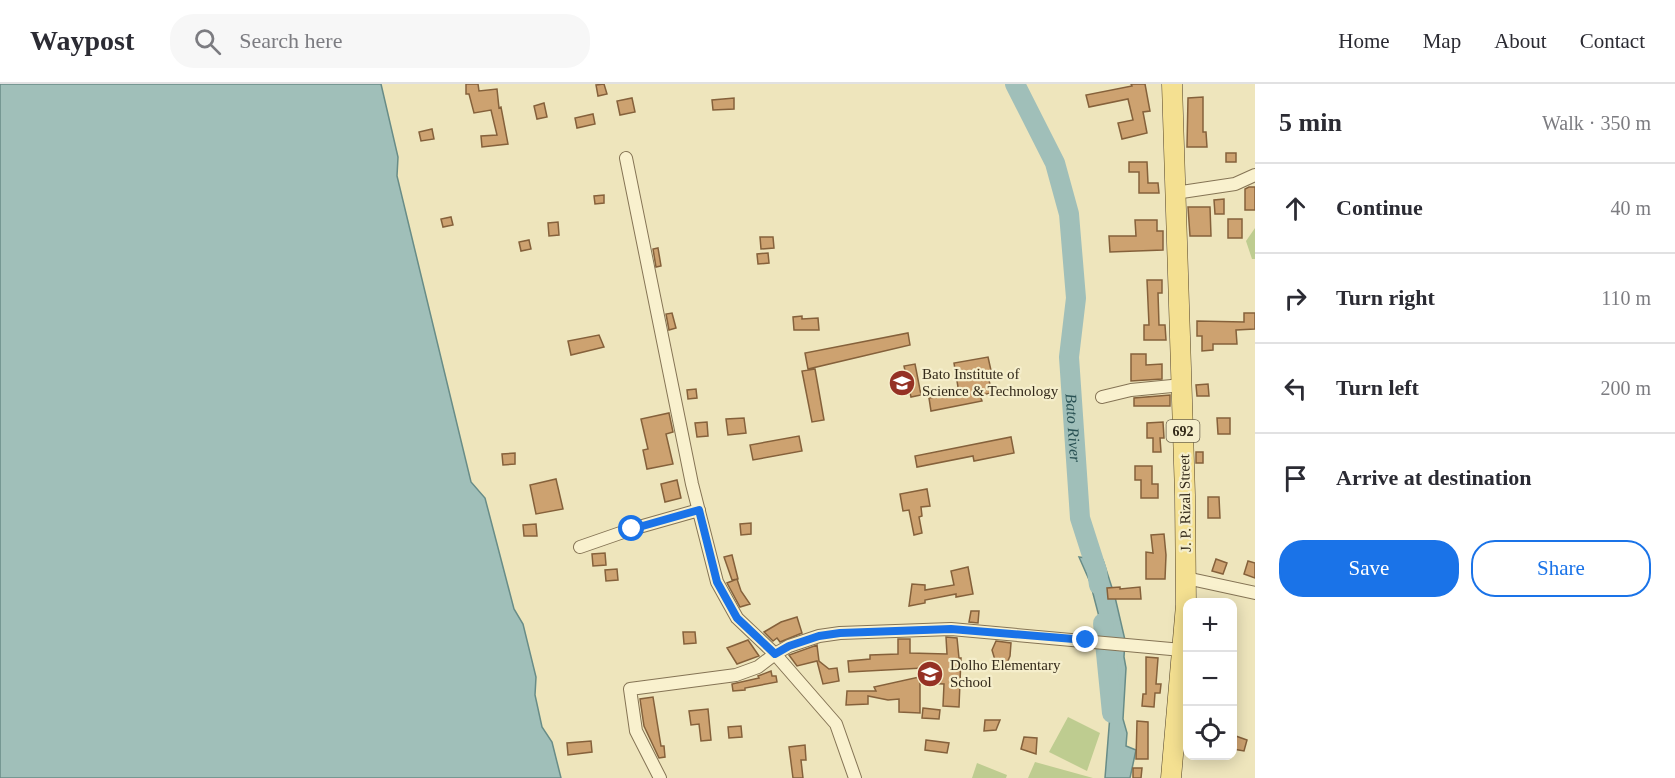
<!DOCTYPE html>
<html lang="en">
<head>
<meta charset="utf-8">
<style>
  :root { --surface:#fff; --page:#f7f7f7; --text:#2b2b33; --muted:#7c7c81; --line:#e1e1e2; --accent:#1a73e8 }
  body { margin:0; font-family:Georgia,serif; background:var(--page); color:var(--text) }
  .controls { position:absolute; right:18px; bottom:18px; display:grid; overflow:hidden; border-radius:12px; box-shadow:0 3px 15px #0003 }
  .controls button { width:54px; height:54px; display:grid; place-items:center; padding:0; border:0; border-bottom:2px solid var(--line); background:var(--surface); color:var(--text); font:30px sans-serif }
  .stop { position:absolute; width:18px; height:18px; margin:-14px; border:4px solid #1a73e8; border-radius:50%; background:#fff }
  .stop.end { background:#1a73e8; border-color:#fff; box-shadow:0 2px 6px #0008 }
  .list { margin:0; padding:0; list-style:none }
  h2 { display:flex; justify-content:space-between; align-items:center; height:78px; margin:0; padding:0 24px; font-size:26px }
  h2 small { font-size:20px; font-weight:400; color:var(--muted) }
  .list li { display:grid; grid-template-columns:39px 1fr auto; gap:18px; align-items:center; box-sizing:border-box; height:90px; padding:0 24px; border-top:2px solid var(--line) }
  .list b { display:block; font-size:22px; white-space:nowrap }
  .list em { font-size:20px; font-style:normal; color:var(--muted) }
  .actions { display:flex; gap:12px; padding:18px 24px }
  .actions a { flex:1; padding:14px 0; border:2px solid var(--accent); border-radius:24px; text-align:center; font-size:21px; color:var(--accent) }
  .actions .main { background:var(--accent); color:#fff }
  .icon { flex:none; width:33px; height:33px; fill:none; stroke:currentColor; stroke-width:2; stroke-linecap:round; stroke-linejoin:round }
  .map { position:relative; flex:none; width:1255px; height:694px; overflow:hidden }
  header { display:flex; align-items:center; gap:36px; box-sizing:border-box; height:84px; padding:0 30px; background:var(--surface); border-bottom:2px solid var(--line) }
  header strong { font-size:28px }
  nav { display:flex; gap:33px; margin-inline-start:auto; font-size:21px }
  .search { width:420px; height:54px; background:var(--page); display:flex; align-items:center; gap:15px; box-sizing:border-box; padding:0 21px; border-radius:24px; color:var(--muted); font-size:22px }
  main { display:flex }
  aside { flex:1; background:var(--surface) }
  .map>svg:first-child { display:block }
  .green { fill:#becc90 }
  .water { fill:#a0bfb9; stroke:#688c87; stroke-width:1.5 }
  .lines { fill:none; stroke-linecap:round; stroke-linejoin:round }
  .river { stroke:#a0bfb9; stroke-width:20 }
  .building { fill:#cda270; stroke:#85613b; stroke-width:1.5 }
  .street-casing { stroke:#857455; stroke-width:14 }
  .primary-casing { stroke:#52422a; stroke-width:21 }
  .street { stroke:#f9f1ce; stroke-width:12 }
  .primary { stroke:#f4e091; stroke-width:20 }
  .route { stroke:#1a73e8; stroke-width:8 }
  .labels { text-anchor:middle; stroke-width:4.5; stroke-linejoin:round; paint-order:stroke }
  .shield { fill:#f5eecb; stroke:#6e654f; stroke-width:1.5 }
  .shield-label { font-size:14px; font-weight:bold; fill:#342a1a }
  .poi-label { font-size:15px; fill:#342a1a; stroke:#f5eecb; text-anchor:start }
  .street-label { font-size:15px; fill:#342a1a; stroke:#f5eecb }
  .water-label { font-size:16px; font-style:italic; fill:#295254; stroke:#f5eecb }
</style>
</head>
<body>
<header>
<strong>Waypost</strong>
<div class="search"><svg class="icon" aria-label="search" viewBox="0 0 24 24"><circle cx="10" cy="10" r="6"/><path d="M15 15l6 6"/></svg>Search here</div>
<nav><a>Home</a><a>Map</a><a>About</a><a>Contact</a></nav>
</header>
<main>
<div class="map">
<svg width="1255" height="694" viewBox="0 0 1255 694">
  <rect width="100%" height="100%" fill="#eee5bc"/>
  <path class="green" d="M1255 144V175H1252L1246 157Z
    M1068 633 1100 649 1087 687 1049 668Z
    M1035 678 1093 694H1028Z
    M977 679 1007 691 1006 694H972Z"/>
  <path class="water" d="M0 0H381L398 73 397 92 471 398 485 414 514 525 523 540 536 593 535 611 542 643 552 658 561 694H0Z
    M1079 473 1103 476 1115 513 1125 556 1124 573 1126 584 1123 635 1127 649 1126 662 1136 666 1130 694H1105L1110 631 1108 620 1109 603 1107 592 1108 567 1090 498Z"/>
  <g class="lines">
    <g class="river">
      <path id="s1" d="M1015 0 1055 79 1069 130 1076 214 1069 273 1080 434 1097 487 1099 501"/>
      <path d="M1103 539 1112 629"/>
    </g>
  </g>
  <path class="building" d="M466 0H478L479 7 497 5 499 24 501 23 508 60 482 63 481 52 497 51 491 26 474 29 469 10H466Z
    M604 0 607 10 598 12 596 1Z
    M1131 0H1145L1150 27 1143 28 1147 49 1122 55 1118 39 1133 36 1128 15 1089 23 1086 11 1132 2Z
    M1203 13V48H1206L1207 63H1187L1188 14Z
    M632 14 635 28 620 31 617 17Z
    M734 14V25L713 26 712 16Z
    M544 19 547 33 537 35 534 22Z
    M593 30 595 40 577 44 575 34Z
    M432 45 434 55 421 57 419 48Z
    M1226 69H1236V78H1226Z
    M1129 78H1147L1148 99H1158L1159 109H1139V88H1129Z
    M1249 103H1255V126H1245V105Z
    M604 111V119L595 120 594 112Z
    M1224 115V130H1215L1214 116Z
    M1188 123H1210L1211 152H1190Z
    M451 133 453 141 443 143 441 135Z
    M1228 135H1242V154H1228Z
    M1135 136H1157V147H1163V166L1110 168 1109 152H1136Z
    M558 138 559 151 549 152 548 139Z
    M760 153H773L774 164 761 165Z
    M529 156 531 165 521 167 519 158Z
    M658 164 661 182 656 183 653 165Z
    M768 169 769 179 758 180 757 170Z
    M1147 196H1162V209H1158L1159 241H1165L1166 256H1144V241H1149Z
    M672 229 676 244 669 246 666 230Z
    M1244 229H1255V245L1236 246 1237 260H1213V266L1202 267V252H1197V237L1244 238Z
    M802 232V235L818 234 819 246H794L793 233Z
    M908 249 910 261 808 285 805 269Z
    M599 251 604 263 571 271 568 257Z
    M1131 270H1146V281L1162 280V295L1131 297Z
    M988 273 992 291 988 292 992 309 980 311 982 317 931 327 929 314 959 309 954 279Z
    M915 280 921 311 911 313 904 282Z
    M815 285 824 336 812 338 802 287Z
    M1208 300 1209 312H1197L1196 301Z
    M696 305 697 314 688 315 687 306Z
    M1170 311V322H1134V314Z
    M669 329 673 348 666 350 673 380 647 385 643 366 648 365 641 335Z
    M744 334 746 349 728 351 726 335Z
    M1217 334H1230V350H1218Z
    M707 338 708 352 697 353 695 339Z
    M1163 338 1164 354H1160L1161 368H1153V354H1147V339Z
    M799 352 802 367 753 376 750 361Z
    M1011 353 1014 369 974 377 973 372 917 383 915 372Z
    M1196 368H1203V379H1196Z
    M515 369V380L503 381 502 370Z
    M1135 382H1152V400H1158V414H1141V396H1135Z
    M556 395 563 425 536 430 530 401Z
    M677 396 681 414 665 418 661 400Z
    M927 405 930 422 921 423 922 432 919 433 922 449 914 451 909 426 903 427 900 410Z
    M1208 413H1219L1220 434H1208Z
    M751 439V450L741 451 740 440Z
    M536 440 537 452H524L523 441Z
    M1164 450 1166 471 1165 495H1146V468L1153 469 1151 451Z
    M605 469 606 481 593 482 592 470Z
    M732 471 738 495 732 496 724 473Z
    M1216 475 1227 479 1223 490 1212 487Z
    M1248 477 1255 479V494L1244 490Z
    M968 483 973 510 956 513V510L925 516V519L909 522 912 500 925 501V506L954 501 951 487Z
    M617 485 618 496 606 497 605 486Z
    M737 495 741 507 750 520 740 523 727 499Z
    M1120 503V505L1140 503 1141 515H1108L1107 504Z
    M971 527H979L978 539 969 538Z
    M797 533 802 549 780 558 777 554 773 557 764 548 781 538Z
    M683 548H695L696 559 684 560Z
    M946 553 957 554 959 574H961L959 623 943 622 944 600 920 599V629L899 628V615L888 616 868 612V620L846 621 847 607H876L874 603 924 592 923 584 849 588 848 577 870 575V571L898 570V555H910V569L947 570Z
    M748 556 759 572 737 580 727 564Z
    M996 557 1011 559 1010 572 1004 586 997 585V576H995L992 566Z
    M817 561 819 577 829 585 837 584 839 597 823 600 817 577 797 582 789 571Z
    M1146 573 1158 574 1156 600H1161L1160 609H1155L1154 623 1142 622 1143 610H1146Z
    M771 587 772 592H776L777 598 745 604V606L733 607 732 600 759 594 758 592Z
    M653 613 661 662H664L665 673 659 674 644 642 640 615Z
    M923 624 940 626 939 635 922 634Z
    M708 625 711 656 701 657 699 640 691 641 689 627Z
    M985 636H1000L996 646 984 647Z
    M1137 637 1148 638V675H1136Z
    M741 642 742 653 729 654 728 643Z
    M1233 651 1247 656 1244 667 1233 665Z
    M1024 653 1037 654 1036 670 1021 665Z
    M926 656 949 659 947 669 925 666Z
    M591 657 592 668 568 671 567 659Z
    M805 661 806 676H801L803 694H793L789 663Z
    M1133 684H1142L1141 694H1133Z"/>
  <g class="lines">
    <defs>
      <path id="street" d="M626 74 692 400 717 498 737 534 775 570 758 583 736 591 630 605 636 647 660 694
        M1175 109 1235 100 1255 91
        M1102 313 1131 306 1182 301
        M580 463 632 445 699 426
        M1186 494 1255 509
        M855 694 836 640 775 570 789 562 819 552 840 549 951 545 1182 566"/>
      <path id="primary" d="M1171 694 1186 521 1185 411 1172 0"/>
    </defs>
    <use href="#street" class="street-casing"/>
    <use href="#primary" class="primary-casing"/>
    <use href="#street" class="street"/>
    <use href="#primary" class="primary"/>
  </g>
  <g class="lines">
    <path class="route" d="M632 445 699 426 717 498 737 534 775 570 789 562 819 552 840 549 951 545 1086 556"/>
  </g>
  <defs>
    <symbol id="university-disc" viewBox="-11 -11 22 22"><circle r="9.5" fill="#953124" stroke="#f5eecb"/><path d="M0-5L7-2L0 1L-7-2ZM-4 1L0 2.5L4 1V4Q0 6-4 4Z" fill="#fff"/></symbol>
    <symbol id="school-disc" viewBox="-11 -11 22 22"><circle r="9.5" fill="#953124" stroke="#f5eecb"/><path d="M0-5L7-2L0 1L-7-2ZM-4 1L0 2.5L4 1V4Q0 6-4 4Z" fill="#fff"/></symbol>
  </defs>
  <g fill-rule="evenodd">
    <use href="#university-disc" x="887" y="284" width="30" height="30"/>
    <use href="#school-disc" x="915" y="575" width="30" height="30"/>
  </g>
  <g class="labels">
    <rect class="shield" x="1166.5" y="336" width="33" height="22" rx="4.5"/>
    <g class="shield-label">
      <text x="1183" y="352">692</text>
    </g>
    <g class="poi-label">
      <text x="922" y="295">Bato Institute of<tspan x="922" dy="17">Science &amp; Technology</tspan></text>
      <text x="950" y="586">Dolho Elementary<tspan x="950" dy="17">School</tspan></text>
    </g>
    <g class="street-label">
      <text transform="translate(1185 419) rotate(-91)" y="5">J. P. Rizal Street</text>
    </g>
    <g class="water-label">
      <text dy="6" stroke="none"><textPath href="#s1" startOffset="356">Bato River</textPath></text>
    </g>
  </g>
</svg>
<div class="controls">
<button>+</button>
<button>−</button>
<button><svg class="icon" aria-label="locate" viewBox="0 0 24 24"><circle cx="12" cy="12" r="6"/><path d="M12 2v4M12 18v4M2 12h4M18 12h4"/></svg></button>
</div>
<div class="stop" style="left:632px;top:445px"></div>
<div class="stop end" style="left:1086px;top:556px"></div>
</div>
<aside>
<h2>5 min<small>Walk · 350 m</small></h2>
<ul class="list">
<li><svg class="icon" aria-label="ahead" viewBox="0 0 24 24"><path d="M12 20V5M6 11l6-6 6 6"/></svg><div><b>Continue</b></div><em>40 m</em></li>
<li><svg class="icon" aria-label="right" viewBox="0 0 24 24"><path d="M7 20v-9h11M14 6l5 5-5 5"/></svg><div><b>Turn right</b></div><em>110 m</em></li>
<li><svg class="icon" aria-label="left" viewBox="0 0 24 24"><path d="M17 20v-9H6M10 6l-5 5 5 5"/></svg><div><b>Turn left</b></div><em>200 m</em></li>
<li><svg class="icon" aria-label="arrive" viewBox="0 0 24 24"><path d="M6 21V4h12l-3 4 3 4H6"/></svg><div><b>Arrive at destination</b></div></li>
</ul>
<div class="actions"><a class="main">Save</a><a>Share</a></div>
</aside>
</main>
</body>
</html>
